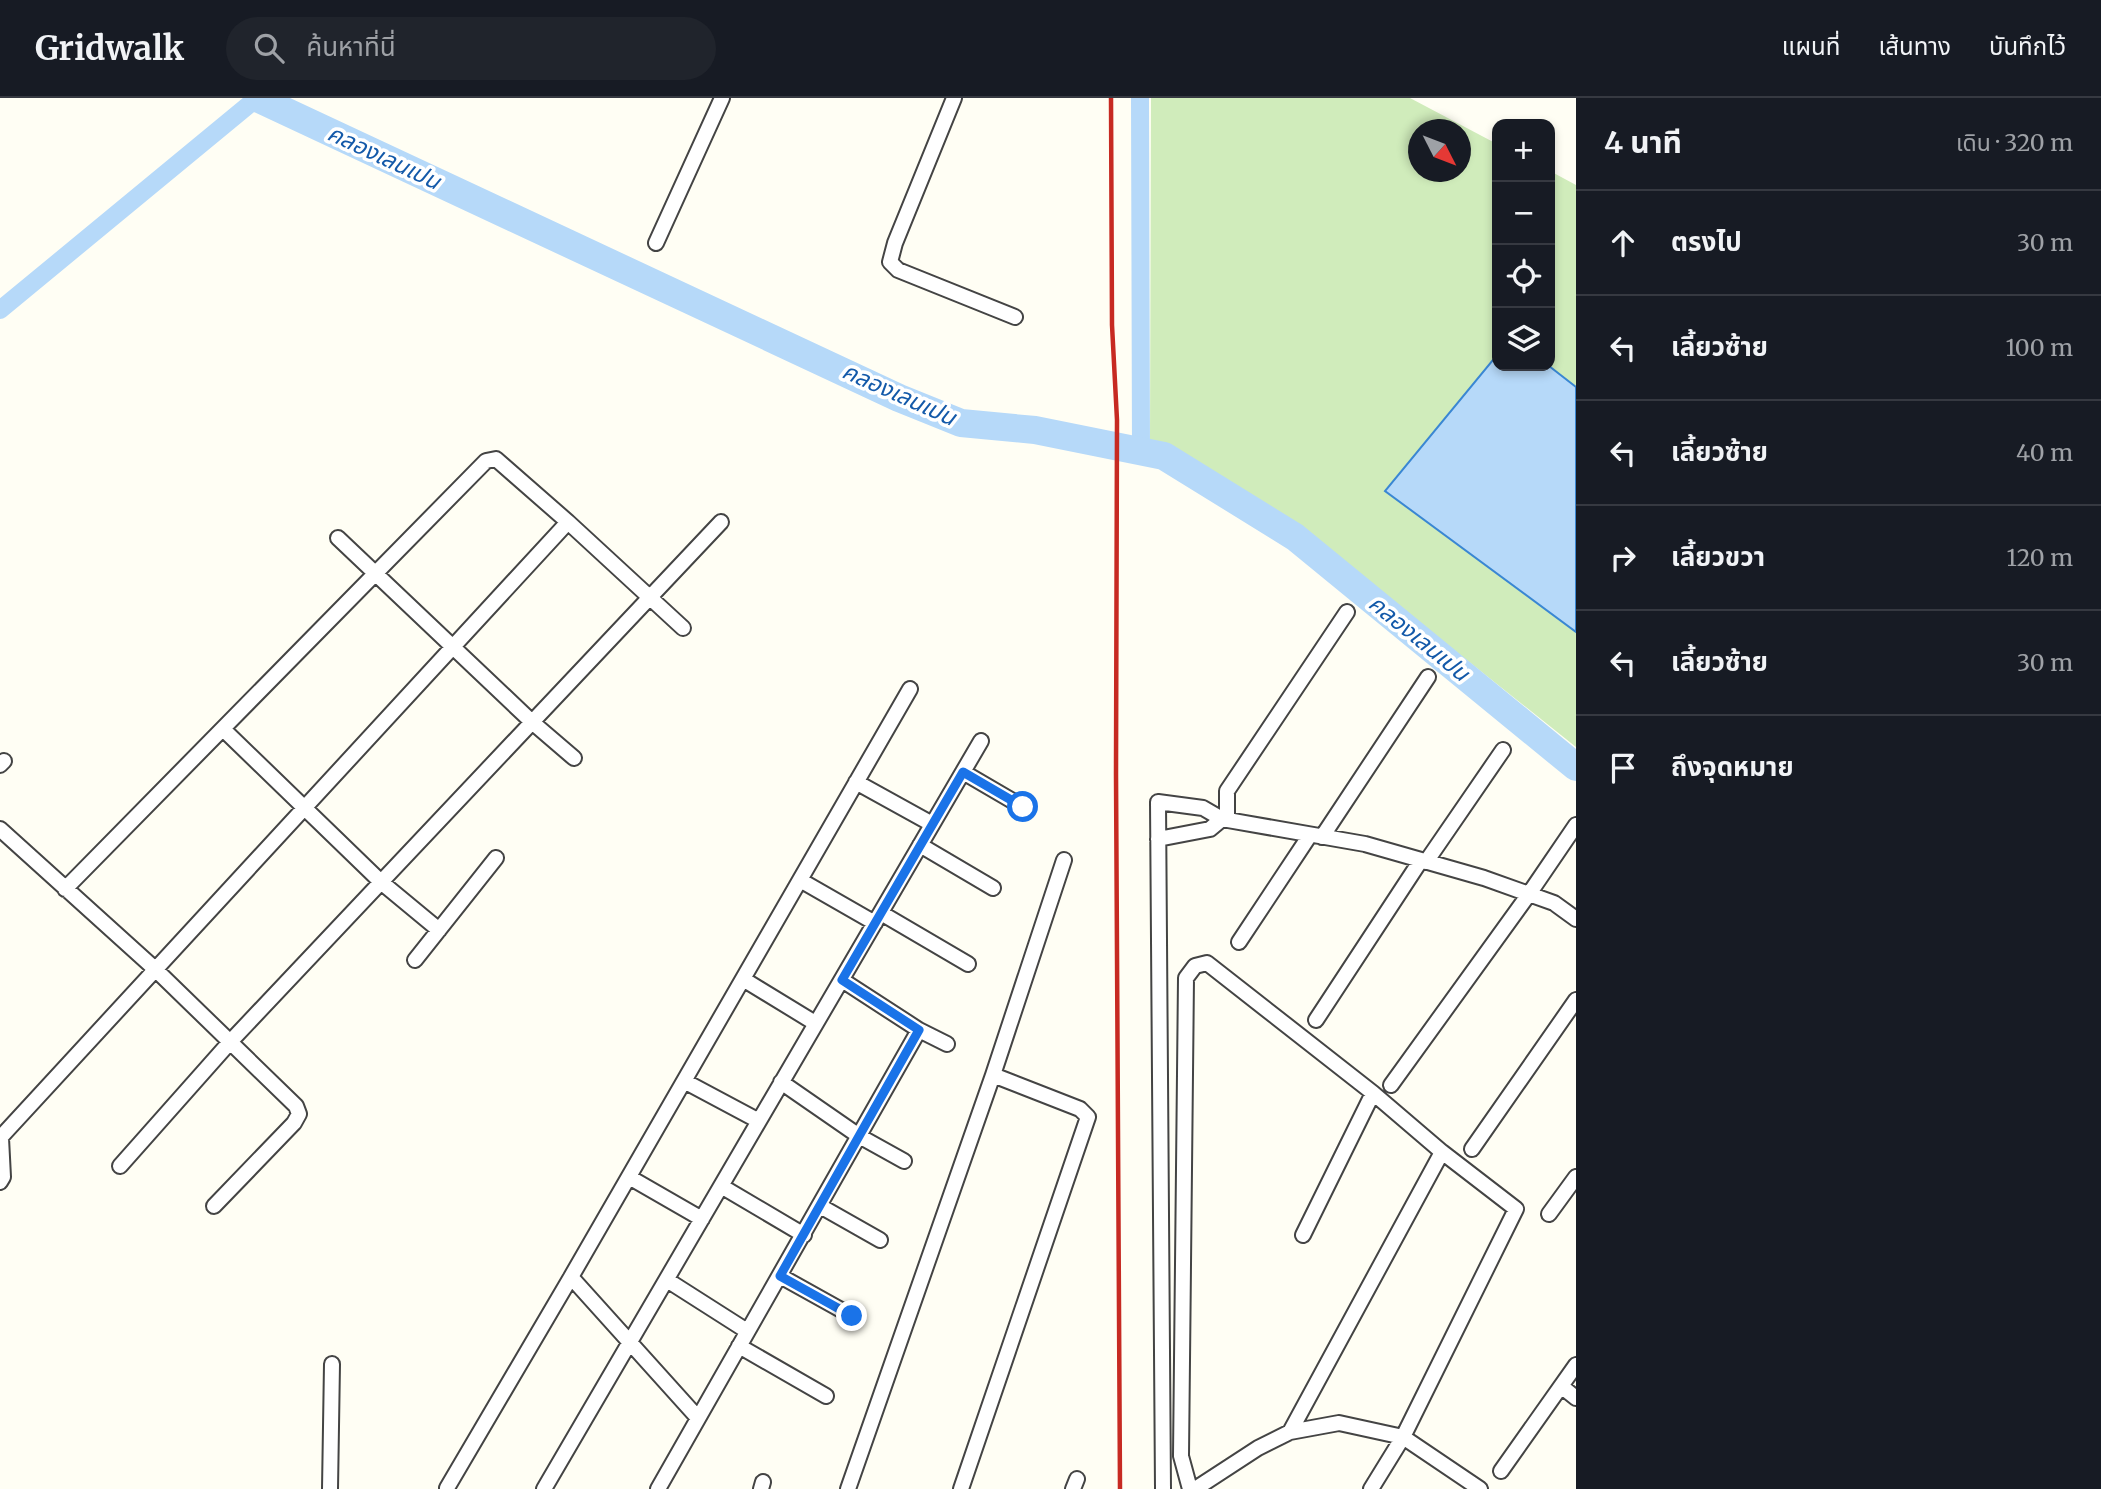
<!DOCTYPE html>
<html lang="th">
<head>
<meta charset="utf-8">
<style>
  :root { --surface:#171b24; --page:#20242c; --text:#f1f3f6; --muted:#9ea1a6; --line:#363941 }
  body { margin:0; font-family:Merriweather,"Noto Sans Thai",serif; background:var(--page); color:var(--text) }
  .controls { position:absolute; right:21px; top:21px; display:grid; overflow:hidden; border-radius:14px; box-shadow:0 4px 10px #0003 }
  .controls button { width:63px; height:63px; display:grid; place-items:center; padding:0; border:0; border-bottom:2px solid var(--line); background:var(--surface); color:var(--text); font:35px sans-serif }
  .compass { position:absolute; left:1408px; top:21px; width:63px; height:63px; border-radius:50%; background:var(--surface); box-shadow:0 4px 10px #0003; rotate:132deg }
  .stop { position:absolute; width:21px; height:21px; margin:-16px; border:5px solid #1a73e8; border-radius:50%; background:#fff }
  .stop.end { background:#1a73e8; border-color:#fff; box-shadow:0 2px 7px #0008 }
  .list { margin:0; padding:0; list-style:none }
  h2 { display:flex; justify-content:space-between; align-items:center; height:91px; margin:0; padding:0 28px; font-size:30px }
  h2 small { font-size:23px; font-weight:400; color:var(--muted) }
  .list li { display:grid; grid-template-columns:46px 1fr auto; gap:21px; align-items:center; box-sizing:border-box; height:105px; padding:0 28px; border-top:2px solid var(--line) }
  .list b { display:block; font-size:26px; white-space:nowrap }
  .list em { font-size:23px; font-style:normal; color:var(--muted) }
  .icon { flex:none; width:38px; height:38px; fill:none; stroke:currentColor; stroke-width:2; stroke-linecap:round; stroke-linejoin:round }
  .map { position:relative; flex:none; width:1576px; height:1391px; overflow:hidden }
  header { display:flex; align-items:center; gap:42px; box-sizing:border-box; height:98px; padding:0 35px; background:var(--surface); border-bottom:2px solid var(--line) }
  header strong { font-size:33px }
  nav { display:flex; gap:38px; margin-inline-start:auto; font-size:24px }
  .search { width:490px; height:63px; background:var(--page); display:flex; align-items:center; gap:18px; box-sizing:border-box; padding:0 24px; border-radius:38px; color:var(--muted); font-size:26px }
  main { display:flex }
  aside { flex:1; background:var(--surface) }
  .map>svg:first-child { display:block }
  .green { fill:#d0ecbb; fill-rule:evenodd }
  .water { fill:#b6d9f9; stroke:#3a87d3; stroke-width:2 }
  .lines { fill:none; stroke-linecap:round; stroke-linejoin:round }
  .canal { stroke:#b6d9f9; stroke-width:18 }
  .river { stroke:#b6d9f9; stroke-width:28 }
  .street-casing { stroke:#444; stroke-width:18 }
  .street { stroke:#fff; stroke-width:14 }
  .rail { stroke:#c72a22; stroke-width:4.5 }
  .route { stroke:#1a73e8; stroke-width:9 }
  .labels { text-anchor:middle; stroke-width:7; stroke-linejoin:round; paint-order:stroke }
  .water-label { font-size:23px; font-style:italic; fill:#1359a9; stroke:#fff }
</style>
</head>
<body>
<header>
<strong>Gridwalk</strong>
<div class="search"><svg class="icon" aria-label="search" viewBox="0 0 24 24"><circle cx="10" cy="10" r="6"/><path d="M15 15l6 6"/></svg>ค้นหาที่นี่</div>
<nav><a>แผนที่</a><a>เส้นทาง</a><a>บันทึกไว้</a></nav>
</header>
<main>
<div class="map">
<svg width="1576" height="1391" viewBox="0 0 1576 1391">
  <rect width="100%" height="100%" fill="#fffef4"/>
  <path class="green" d="M1151 0H1410L1497 46V257L1386 393 1576 534V649L1354 472 1254 400 1150 342ZM1419 32H1461V74H1419Z
    M1550 73 1576 87V289L1549 268Z"/>
  <path class="water" d="M1497 257V268H1549L1576 289V534L1385 393Z"/>
  <g class="lines">
    <path class="canal" d="M1140 0 1141 353
      M0 212 257 0"/>
    <path class="river" d="M257 0 899 300 961 325 1035 332 1164 358 1295 439 1576 669"/>
    <defs>
      <path id="street" d="M954 0 895 145 890 164 898 172 1015 219
        M656 145 722 0
        M338 440 532 624 574 660
        M223 631 381 784 439 832
        M0 667 4 663
        M963 674 1023 709
        M856 684 932 726
        M1227 722V693L1347 514
        M0 731 155 871 296 1008 299 1016 294 1025 214 1108
        M1322 739 1428 579
        M1158 741 1210 731 1222 721
        M920 747 993 790
        M1426 764 1503 652
        M800 782 875 825
        M65 791 486 363 496 361 568 424 683 530
        M881 815 968 866
        M1239 844 1310 737
        M415 862 496 760
        M743 881 815 925
        M842 882 919 932 947 946
        M1316 922 1421 762
        M684 983 759 1023
        M781 984 859 1038 904 1063
        M1391 987 1529 796 1576 727
        M0 1040 568 424
        M1472 1051 1576 902
        M120 1068 230 944 721 424
        M629 1079 702 1121
        M0 1084 3 1079 1 1040
        M721 1088 804 1137
        M820 1108 880 1142
        M1549 1116 1576 1079
        M1303 1137 1373 995
        M780 1178 852 1218
        M571 1179 698 1320
        M667 1182 747 1233
        M739 1248 826 1298
        M1561 1288 1576 1300
        M1290 1334 1442 1054
        M1501 1373 1576 1267
        M447 1390 571 1179 910 591
        M330 1391 332 1266
        M544 1391 981 643
        M658 1391 919 932
        M761 1391 763 1384
        M848 1391 993 977 1064 762
        M961 1391 1088 1019 1080 1011 993 977
        M1073 1391 1077 1381
        M1163 1391 1158 704 1203 710 1222 721 1365 746 1484 780 1554 805 1576 821
        M1190 1391 1181 1358 1186 880 1195 868 1207 865 1373 995 1442 1054 1516 1111 1403 1339 1371 1391
        M1195 1391 1258 1350 1290 1334 1339 1325 1403 1339 1480 1391"/>
    </defs>
    <use href="#street" class="street-casing"/>
    <use href="#street" class="street"/>
    <path class="rail" d="M1111 0 1112 227 1117 322 1116 676 1120 1391"/>
  </g>
  <g class="lines">
    <path class="route" d="M852 1218 780 1178 919 932 842 882 963 674 1023 709"/>
  </g>
  <g class="labels">
    <g class="water-label">
      <text transform="translate(384 59) rotate(25)" y="8">คลองเลนเปน</text>
      <text transform="translate(899 296) rotate(24)" y="8">คลองเลนเปน</text>
      <text transform="translate(1419 540) rotate(39)" y="8">คลองเลนเปน</text>
    </g>
  </g>
</svg>
<div class="controls">
<button>+</button>
<button>−</button>
<button><svg class="icon" aria-label="locate" viewBox="0 0 24 24"><circle cx="12" cy="12" r="6"/><path d="M12 2v4M12 18v4M2 12h4M18 12h4"/></svg></button>
<button><svg class="icon" aria-label="layers" viewBox="0 0 24 24"><path d="M12 4l9 5-9 5-9-5zM3 14l9 5 9-5"/></svg></button>
</div>
<svg class="compass" viewBox="-18 -18 36 36"><path d="M0-13l5 13h-10z" fill="#e53935"/><path d="M0 13l5-13h-10z" fill="#9ea1a6"/></svg>
<div class="stop" style="left:1023px;top:709px"></div>
<div class="stop end" style="left:852px;top:1218px"></div>
</div>
<aside>
<h2>4 นาที<small>เดิน · 320 m</small></h2>
<ul class="list">
<li><svg class="icon" aria-label="ahead" viewBox="0 0 24 24"><path d="M12 20V5M6 11l6-6 6 6"/></svg><div><b>ตรงไป</b></div><em>30 m</em></li>
<li><svg class="icon" aria-label="left" viewBox="0 0 24 24"><path d="M17 20v-9H6M10 6l-5 5 5 5"/></svg><div><b>เลี้ยวซ้าย</b></div><em>100 m</em></li>
<li><svg class="icon" aria-label="left" viewBox="0 0 24 24"><path d="M17 20v-9H6M10 6l-5 5 5 5"/></svg><div><b>เลี้ยวซ้าย</b></div><em>40 m</em></li>
<li><svg class="icon" aria-label="right" viewBox="0 0 24 24"><path d="M7 20v-9h11M14 6l5 5-5 5"/></svg><div><b>เลี้ยวขวา</b></div><em>120 m</em></li>
<li><svg class="icon" aria-label="left" viewBox="0 0 24 24"><path d="M17 20v-9H6M10 6l-5 5 5 5"/></svg><div><b>เลี้ยวซ้าย</b></div><em>30 m</em></li>
<li><svg class="icon" aria-label="arrive" viewBox="0 0 24 24"><path d="M6 21V4h12l-3 4 3 4H6"/></svg><div><b>ถึงจุดหมาย</b></div></li>
</ul>
</aside>
</main>
</body>
</html>
